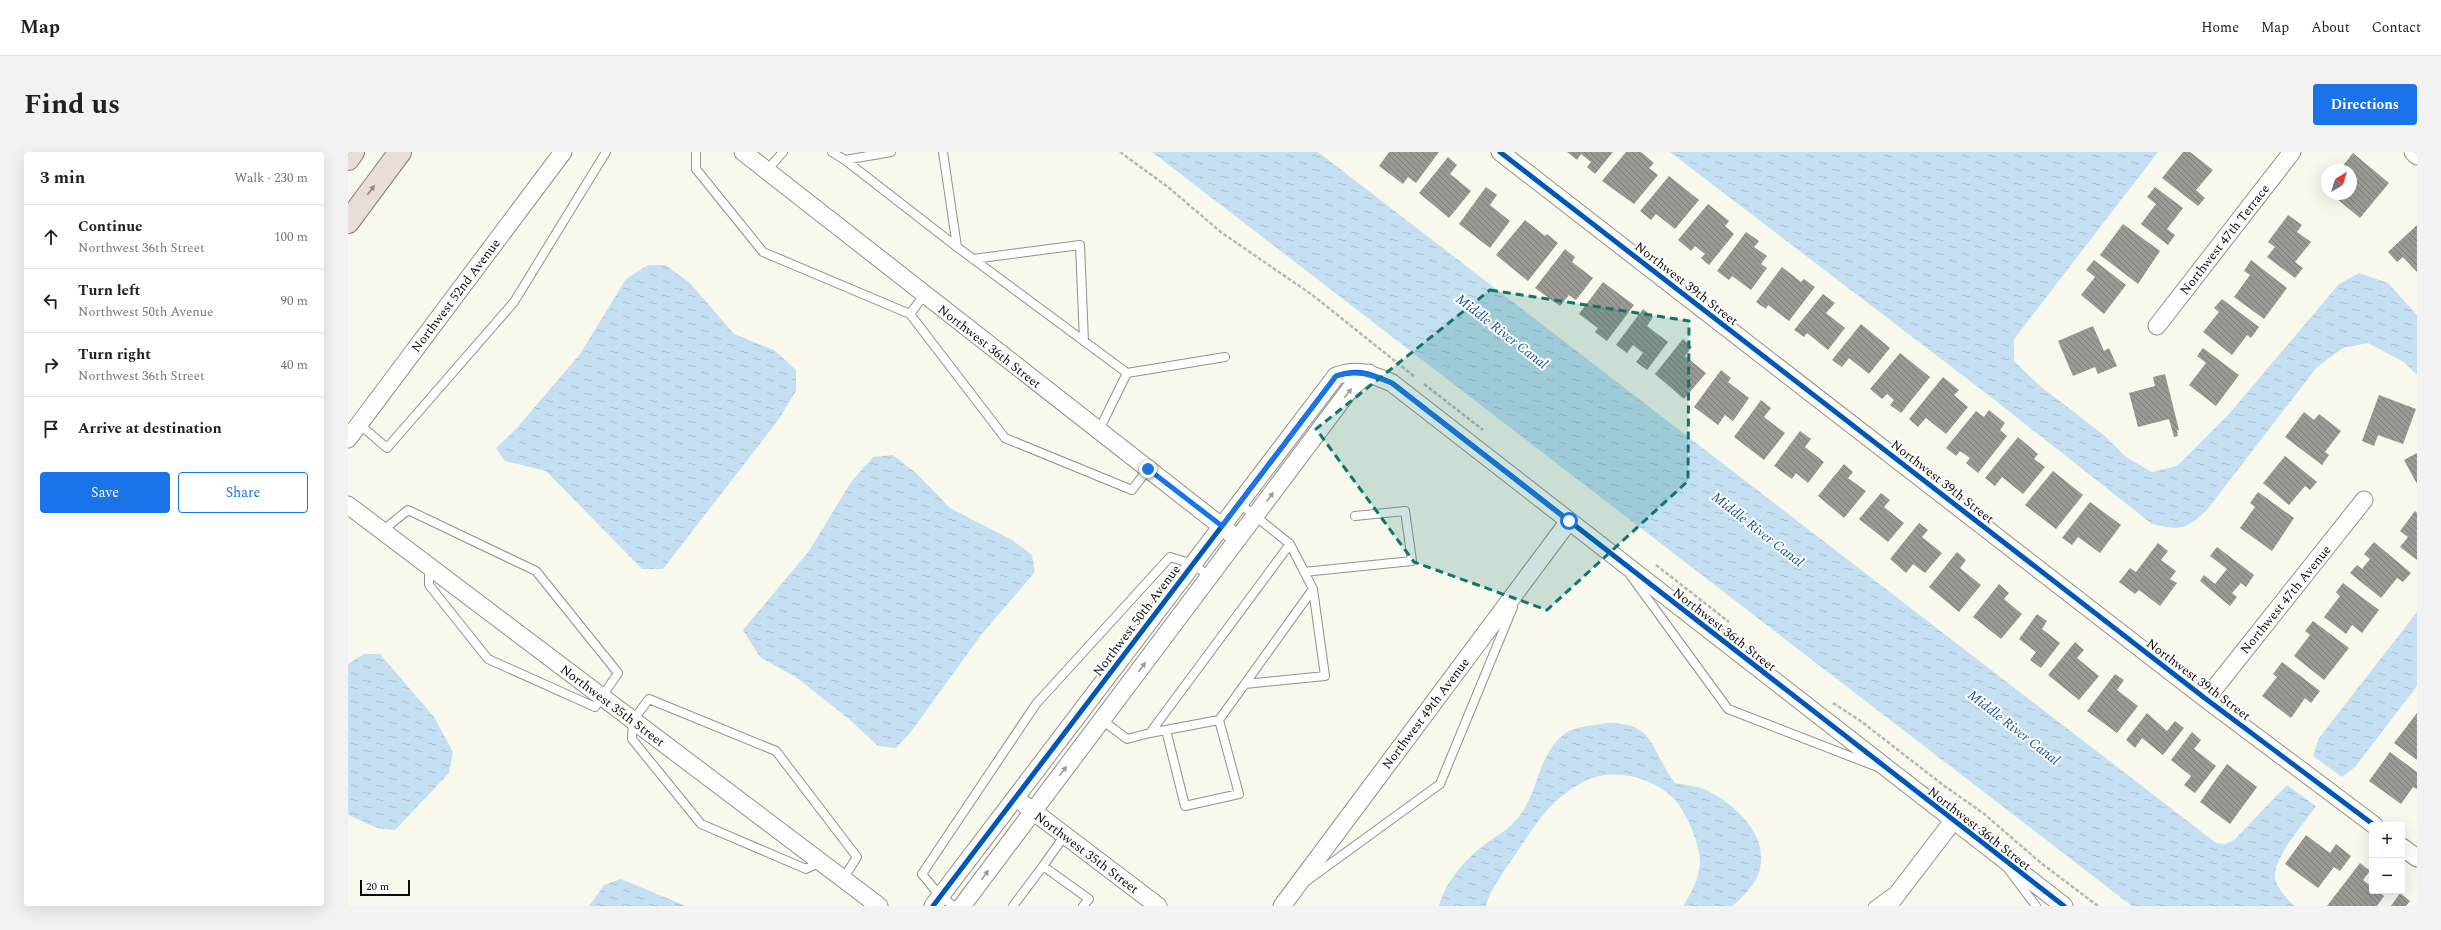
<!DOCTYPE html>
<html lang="en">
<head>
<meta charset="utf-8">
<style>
  :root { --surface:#fff; --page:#f2f2f2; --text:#202124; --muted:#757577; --line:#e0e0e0; --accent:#1a73e8 }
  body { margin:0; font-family:Spectral,serif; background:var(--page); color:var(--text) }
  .controls { position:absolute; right:12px; bottom:12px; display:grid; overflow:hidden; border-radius:4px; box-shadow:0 4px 16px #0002 }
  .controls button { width:36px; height:36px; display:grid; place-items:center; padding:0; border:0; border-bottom:1px solid var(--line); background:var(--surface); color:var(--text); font:20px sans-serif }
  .compass { position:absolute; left:1973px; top:12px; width:36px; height:36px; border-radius:50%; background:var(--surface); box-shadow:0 4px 16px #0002; rotate:38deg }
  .scale { position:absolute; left:12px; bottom:10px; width:50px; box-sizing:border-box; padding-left:4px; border:2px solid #0a0a0a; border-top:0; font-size:11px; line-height:14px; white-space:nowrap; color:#0a0a0a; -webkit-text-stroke:3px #fff; paint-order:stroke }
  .stop { position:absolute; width:12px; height:12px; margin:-9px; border:3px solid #1a73e8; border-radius:50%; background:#fff }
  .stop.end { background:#1a73e8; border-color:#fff; box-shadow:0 1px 4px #0008 }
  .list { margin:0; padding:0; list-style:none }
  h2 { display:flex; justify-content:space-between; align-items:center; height:52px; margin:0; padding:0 16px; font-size:17px }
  h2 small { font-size:13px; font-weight:400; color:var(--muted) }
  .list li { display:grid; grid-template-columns:26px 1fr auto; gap:12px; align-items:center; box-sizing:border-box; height:64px; padding:0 16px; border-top:1px solid var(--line) }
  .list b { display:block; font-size:15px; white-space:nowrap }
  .list p { margin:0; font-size:13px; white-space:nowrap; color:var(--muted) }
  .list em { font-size:13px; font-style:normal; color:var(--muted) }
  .actions { display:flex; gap:8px; padding:12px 16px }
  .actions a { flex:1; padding:9px 0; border:1px solid var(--accent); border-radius:4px; text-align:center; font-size:14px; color:var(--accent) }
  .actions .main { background:var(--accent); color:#fff }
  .icon { flex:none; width:22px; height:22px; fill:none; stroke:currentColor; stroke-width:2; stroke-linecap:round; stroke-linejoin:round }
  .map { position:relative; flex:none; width:2069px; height:754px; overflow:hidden; border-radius:4px }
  header { display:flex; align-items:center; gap:24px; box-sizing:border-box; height:56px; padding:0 20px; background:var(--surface); border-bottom:1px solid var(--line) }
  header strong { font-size:19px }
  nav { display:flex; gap:22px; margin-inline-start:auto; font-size:14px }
  .intro { display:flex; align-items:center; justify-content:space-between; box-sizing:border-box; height:96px; padding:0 24px }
  h1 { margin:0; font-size:28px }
  .button { padding:10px 18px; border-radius:4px; background:var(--accent); color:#fff; font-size:14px; font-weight:700 }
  main { display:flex; gap:24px; padding:0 24px }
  aside { flex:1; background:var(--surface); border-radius:4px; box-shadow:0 4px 16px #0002 }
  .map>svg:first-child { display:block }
  .water { fill:url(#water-ripples) }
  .building { fill:url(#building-back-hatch) }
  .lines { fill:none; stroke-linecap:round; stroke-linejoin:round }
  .service-casing { stroke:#92918c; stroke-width:10 }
  .minor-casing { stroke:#92918c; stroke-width:19 }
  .motorway-casing { stroke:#7f7e7a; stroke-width:24 }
  .path { stroke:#b7b7b5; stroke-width:2.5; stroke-dasharray:4 2; stroke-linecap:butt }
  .service { stroke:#fefefc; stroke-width:8 }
  .minor { stroke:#fefefc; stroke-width:17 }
  .motorway { stroke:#e8ded3; stroke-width:22 }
  .cycleway-casing { stroke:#fff; stroke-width:8 }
  .cycleway { stroke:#0057b8; stroke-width:5 }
  .oneway { fill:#8f8983 }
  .oneway2 { fill:#9c9c9b }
  .route { stroke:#1a73e8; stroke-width:5 }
  .marked { fill:#0f766e; fill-opacity:0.2; stroke:#0f766e; stroke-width:3; stroke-dasharray:8 5; stroke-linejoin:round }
  .labels { text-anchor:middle; stroke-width:4; stroke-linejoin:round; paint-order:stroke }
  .street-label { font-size:13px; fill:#0a0a0a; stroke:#fff }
  .water-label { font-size:14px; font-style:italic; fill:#175597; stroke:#fff }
</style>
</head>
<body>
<header>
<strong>Map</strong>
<nav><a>Home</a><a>Map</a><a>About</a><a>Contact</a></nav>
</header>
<div class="intro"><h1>Find us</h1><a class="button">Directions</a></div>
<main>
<aside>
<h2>3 min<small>Walk · 230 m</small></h2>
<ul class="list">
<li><svg class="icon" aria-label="ahead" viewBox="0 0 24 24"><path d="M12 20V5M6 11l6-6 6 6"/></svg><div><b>Continue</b><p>Northwest 36th Street</p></div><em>100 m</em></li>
<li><svg class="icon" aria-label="left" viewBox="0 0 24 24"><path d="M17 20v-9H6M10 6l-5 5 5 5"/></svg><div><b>Turn left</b><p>Northwest 50th Avenue</p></div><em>90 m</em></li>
<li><svg class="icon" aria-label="right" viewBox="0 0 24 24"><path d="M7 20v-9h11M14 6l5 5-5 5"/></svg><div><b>Turn right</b><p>Northwest 36th Street</p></div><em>40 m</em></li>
<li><svg class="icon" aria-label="arrive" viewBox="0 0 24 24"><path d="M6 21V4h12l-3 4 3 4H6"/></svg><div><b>Arrive at destination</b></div></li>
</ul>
<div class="actions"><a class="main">Save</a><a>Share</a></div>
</aside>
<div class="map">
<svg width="2069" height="754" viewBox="0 0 2069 754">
  <defs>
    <pattern id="water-ripples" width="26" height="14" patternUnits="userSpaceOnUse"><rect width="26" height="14" fill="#c4dff2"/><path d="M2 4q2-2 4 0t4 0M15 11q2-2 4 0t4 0" fill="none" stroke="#a7bece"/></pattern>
    <pattern id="building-back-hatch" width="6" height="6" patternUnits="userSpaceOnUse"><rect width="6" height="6" fill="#9b9993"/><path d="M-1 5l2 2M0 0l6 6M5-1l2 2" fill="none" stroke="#7d7b76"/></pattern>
  </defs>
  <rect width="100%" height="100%" fill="#f9f8ed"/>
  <path class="water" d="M804 0H970L1868 691 1878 692 1886 688 1939 633 1968 654C1956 672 1925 705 1927 726 1929 737 1939 746 1946 754H1784Z
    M1322 0H1810L1666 187V209L1692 234 1757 284 1778 305 1804 320 1829 314 1881 262 1991 132 2011 121 2040 131 2069 163V223L2056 210 2020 191 1995 196 1969 215 1858 359C1835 379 1833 378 1804 372L1643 245Z
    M300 113H317L342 131 386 182 426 198 448 218V239L431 267 315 417H294L198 319 157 309 148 296 168 277 232 202 278 127Z
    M545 303 569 322 602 356 664 388 684 403 687 420 633 483 562 581 548 596 530 594 501 567 449 526 412 505 395 478 461 399 503 330 525 305Z
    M2069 460V534L2007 615 1994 625 1965 604 1971 586Z
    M16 502H32L86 565 105 600 101 621 47 678 29 676 0 663V512Z
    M1258 571C1309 570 1302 599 1327 631 1338 633 1352 634 1362 640 1391 655 1424 688 1410 723 1405 735 1394 745 1385 754H1335C1344 740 1351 727 1352 710 1352 700 1348 690 1345 680 1341 671 1337 662 1331 653 1313 628 1273 616 1244 626 1212 638 1191 666 1173 694 1163 710 1142 736 1138 754H1091C1097 731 1117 707 1136 693 1153 680 1161 679 1175 659 1190 636 1191 604 1214 584 1225 574 1244 574 1258 571Z
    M273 727 338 754H241L256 733Z"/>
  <path class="building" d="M1041 0H1091L1068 31 1060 25 1055 32 1031 14Z
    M1219 0H1265L1247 22 1239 15 1243 10 1233 2 1229 8Z
    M1278 0H1293L1306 11 1301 16 1310 23 1286 52 1254 29Z
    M1835 0H1842L1865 18 1848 38 1857 46 1850 54 1814 26Z
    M2005 1 2041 31 2012 66 1983 42H2003V18L1993 16Z
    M1100 5 1109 13 1102 22 1123 39 1101 66 1071 41Z
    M1321 24 1351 48 1327 77 1308 62 1303 68 1292 59Z
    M1138 35 1149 43 1142 53 1162 69 1142 96 1111 72Z
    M1807 35 1835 56 1819 77 1827 83 1820 93 1793 72 1808 52 1799 45Z
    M1360 52 1381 69 1377 74 1386 82 1361 113 1353 106 1357 102 1347 94 1343 99 1330 88Z
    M1940 63 1954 73 1949 80 1963 90 1947 110 1955 116 1947 126 1919 105 1927 95 1920 90Z
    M1177 68 1197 84 1199 82 1210 91 1180 129 1148 103Z
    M1775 72 1812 99 1790 132 1752 103Z
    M2069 73V120L2055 105 2049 110 2040 100Z
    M1398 80 1411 89 1406 95 1419 104 1413 112 1419 116 1403 138 1384 124 1381 128 1369 119Z
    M1217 97 1227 105 1224 110 1245 126 1228 148 1221 143 1212 154 1187 136Z
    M1746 108 1778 133 1756 162 1733 143 1747 125 1738 118Z
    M1903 108 1939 136 1916 167 1886 145 1902 123 1896 119Z
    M1434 115 1453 130 1456 127 1467 135 1441 169 1420 153 1418 157 1408 150Z
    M1255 130 1286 153 1259 189 1247 180 1250 176 1231 162Z
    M1475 142 1487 151 1478 161 1497 176 1480 198 1459 181 1456 185 1446 178Z
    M1874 147 1911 175 1903 186 1899 183 1884 203 1855 180 1871 160 1866 156Z
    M1295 157 1305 165 1299 174 1320 190 1299 218 1288 210 1295 201 1285 193 1279 201 1268 193Z
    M1513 172 1542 196 1521 222 1501 206 1494 215 1484 208Z
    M1745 174 1756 199 1761 196 1769 214 1750 222 1747 215 1725 224 1710 189Z
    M1335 187 1344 195 1337 204 1358 221 1336 247 1307 222Z
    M1855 196 1891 223 1868 254 1841 233 1858 211 1849 204Z
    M1552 201 1582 225 1553 261 1542 253 1546 248 1539 242 1534 247 1522 237Z
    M1373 218 1383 226 1380 230 1401 246 1385 269 1377 263 1370 273 1346 255Z
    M1817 222 1831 278H1829L1830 284 1826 285 1821 267 1790 275 1781 241 1807 234 1805 225Z
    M1595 225 1611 238 1606 243 1620 255 1598 282 1578 266 1570 275 1561 267Z
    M2031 243 2068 257 2055 292 2030 283 2026 294 2014 289Z
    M1413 248 1423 256 1416 265 1437 281 1416 308 1386 285Z
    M1641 258 1657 271 1652 278 1659 284 1630 321 1618 311 1622 306 1612 299 1608 304 1598 296 1628 259 1636 265Z
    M1956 260 1966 268 1971 262 1993 279 1977 300 1981 303 1974 313 1937 285Z
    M1452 279 1463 287 1457 295 1476 310 1460 331 1448 321 1444 327 1426 314Z
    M1670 285 1690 302 1686 307 1697 315 1675 342 1654 325 1647 334 1637 326Z
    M2069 301V332L2056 308Z
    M1937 304 1969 330 1962 338 1957 334 1941 353 1915 331Z
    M1496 312 1505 320 1500 326 1518 339 1496 366 1470 344Z
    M1705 319 1735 343 1708 377 1677 353Z
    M1910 340 1946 366 1924 399 1892 376 1907 355 1902 351Z
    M1533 341 1542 348 1536 355 1556 371 1540 390 1511 367Z
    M1742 350 1773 373 1752 401 1730 385 1724 393 1714 386Z
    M2067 359 2069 361V408L2052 395 2060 385 2052 379Z
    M1571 371 1580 378 1574 385 1594 401 1577 421 1565 412 1558 421 1542 407Z
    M2026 390 2063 421 2055 430 2049 426 2033 446 2002 421 2009 413 2014 417 2022 407 2016 402Z
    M1810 391 1820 399 1813 408 1828 419 1822 427 1829 431 1812 454 1791 438 1787 442 1771 430 1782 416 1788 420Z
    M1869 395 1906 423 1898 435 1893 431 1884 441 1889 445 1882 454 1852 429 1856 423 1867 432 1879 417 1862 404Z
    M1609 400 1618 408 1612 416 1633 433 1611 460 1581 435Z
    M1995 431 2031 458 2014 481 2004 473 1998 482 1976 465 1992 444 1988 440Z
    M1651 432 1661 441 1656 447 1674 462 1653 487 1625 465Z
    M1689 462 1699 469 1694 477 1712 491 1693 516 1682 508 1688 500 1671 487Z
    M1965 469 2001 496 1976 528 1946 504 1962 483 1957 479Z
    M1727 490 1736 498 1729 506 1751 524 1731 548 1700 523Z
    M1934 510 1972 539 1963 551 1957 546 1943 566 1914 544 1929 525 1925 522Z
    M1767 522 1776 528 1769 538 1790 554 1769 581 1739 559Z
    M1799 561 1819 579 1827 569 1836 576 1815 603 1794 586 1787 596 1778 588Z
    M2069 561V608L2046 591Z
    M1844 580 1853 588 1846 597 1868 614 1847 641 1836 633 1843 624 1823 608Z
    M2042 600 2069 620V637L2065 635 2053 652 2021 629Z
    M1879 612 1909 635 1882 672 1852 650Z
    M1958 683 1982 701 1988 692 2003 704 1992 719 1986 715 1970 736 1937 712Z
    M2012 711 2022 719 2015 728 2024 735V739H2030L2036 744 2029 754H1979Z
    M2052 741 2062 749 2058 754H2043Z"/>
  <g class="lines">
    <defs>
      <path id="service" d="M348 0V17L415 100 562 162 577 142
        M484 0 497 8 543 0
        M595 0 609 95 779 221 877 205
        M497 8 609 95
        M419 18 435 0
        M625 107 732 93 736 189
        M562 162 657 286 784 338 800 317
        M11 272 39 296 166 150 258 0
        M751 278 779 221
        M34 379 60 358 188 419 270 521 247 555 140 507 81 433V415
        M956 420 1064 409 1057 359 1007 364
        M1283 424 1380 557 1527 614
        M897 532 977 524 965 437
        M754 568 779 587 802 581 942 392 891 351
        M818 578 837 654 891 642 871 568
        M802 581 871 568 965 437 942 392
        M472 710 458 717 353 672 284 587 285 568 301 547 428 599 509 705 495 727
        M695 714 717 683
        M1661 718 1688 754
        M960 728 1092 632 1165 455
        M606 754 592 744 574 722 688 552 822 405 845 412 862 425
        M665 754 695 714 741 747 735 754
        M1525 754 1543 741"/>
      <path id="minor" d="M395 0 882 381
        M1152 0 1858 547 2026 673
        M2065 0 2069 4
        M1809 174 1944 0
        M0 287 215 0
        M0 353 531 754
        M1858 547 2016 348
        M677 653 810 754
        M2054 695 2069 706
        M585 754 988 224C1011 216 1023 222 1044 231L1716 754
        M614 754 1003 236 1021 221
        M934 754 1221 369
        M1540 754 1605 669"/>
      <path id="motorway" d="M0 7 5 0
        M0 70 52 0"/>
    </defs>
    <use href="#service" class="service-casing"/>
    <use href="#minor" class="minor-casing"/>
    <use href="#motorway" class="motorway-casing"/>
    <path class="path" d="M772 0 820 35 874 81 963 142 1067 225
      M1076 232 1135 278
      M1308 413 1381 470
      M1485 551 1514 570 1595 633 1635 661 1693 711 1750 754"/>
    <use href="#service" class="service"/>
    <use href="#minor" class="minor"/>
    <use href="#motorway" class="motorway"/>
    <defs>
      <path id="cycleway" d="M1152 0 1858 547 2026 673
        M585 754 988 224C1011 216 1023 222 1044 231L1716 754"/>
    </defs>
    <use href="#cycleway" class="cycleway-casing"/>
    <use href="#cycleway" class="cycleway"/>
  </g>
  <defs><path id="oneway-solid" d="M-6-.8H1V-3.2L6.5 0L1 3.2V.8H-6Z"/></defs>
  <use class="oneway" href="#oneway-solid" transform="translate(23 38) rotate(-53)"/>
  <g class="oneway2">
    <use href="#oneway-solid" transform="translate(1000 241) rotate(-52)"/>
    <use href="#oneway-solid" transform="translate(922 345) rotate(-53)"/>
    <use href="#oneway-solid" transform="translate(794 515) rotate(-53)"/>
    <use href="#oneway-solid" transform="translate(715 619) rotate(-53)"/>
    <use href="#oneway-solid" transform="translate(637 723) rotate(-53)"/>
  </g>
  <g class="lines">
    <path class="route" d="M800 317 874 374 988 224C1009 217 1024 223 1044 231L1221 369"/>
  </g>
  <path class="marked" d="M1142 138 1341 169 1340 329 1199 458 1066 410 968 277Z"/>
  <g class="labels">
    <g class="street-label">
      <text transform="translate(1876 87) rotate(-52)" y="5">Northwest 47th Terrace</text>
      <text transform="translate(1339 131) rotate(38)" y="5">Northwest 39th Street</text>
      <text transform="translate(107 143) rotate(-53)" y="5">Northwest 52nd Avenue</text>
      <text transform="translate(642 194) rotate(38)" y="5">Northwest 36th Street</text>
      <text transform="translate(1595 329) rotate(38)" y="5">Northwest 39th Street</text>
      <text transform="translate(1937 447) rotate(-51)" y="5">Northwest 47th Avenue</text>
      <text transform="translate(788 468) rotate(-53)" y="5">Northwest 50th Avenue</text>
      <text transform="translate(1377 477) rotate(38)" y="5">Northwest 36th Street</text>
      <text transform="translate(1851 527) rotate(37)" y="5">Northwest 39th Street</text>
      <text transform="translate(265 553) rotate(37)" y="5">Northwest 35th Street</text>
      <text transform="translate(1077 561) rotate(-53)" y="5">Northwest 49th Avenue</text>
      <text transform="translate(1632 676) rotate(38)" y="5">Northwest 36th Street</text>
      <text transform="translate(739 700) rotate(37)" y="5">Northwest 35th Street</text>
    </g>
    <g class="water-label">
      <text transform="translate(1154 179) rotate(38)" y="5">Middle River Canal</text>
      <text transform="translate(1410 377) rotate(38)" y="5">Middle River Canal</text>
      <text transform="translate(1666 575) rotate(38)" y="5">Middle River Canal</text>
    </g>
  </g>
</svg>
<div class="controls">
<button>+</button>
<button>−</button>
</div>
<svg class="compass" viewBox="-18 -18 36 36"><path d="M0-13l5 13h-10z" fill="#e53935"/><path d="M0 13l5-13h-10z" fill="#757577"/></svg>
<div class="scale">20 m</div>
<div class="stop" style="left:1221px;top:369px"></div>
<div class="stop end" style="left:800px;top:317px"></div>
</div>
</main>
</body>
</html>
